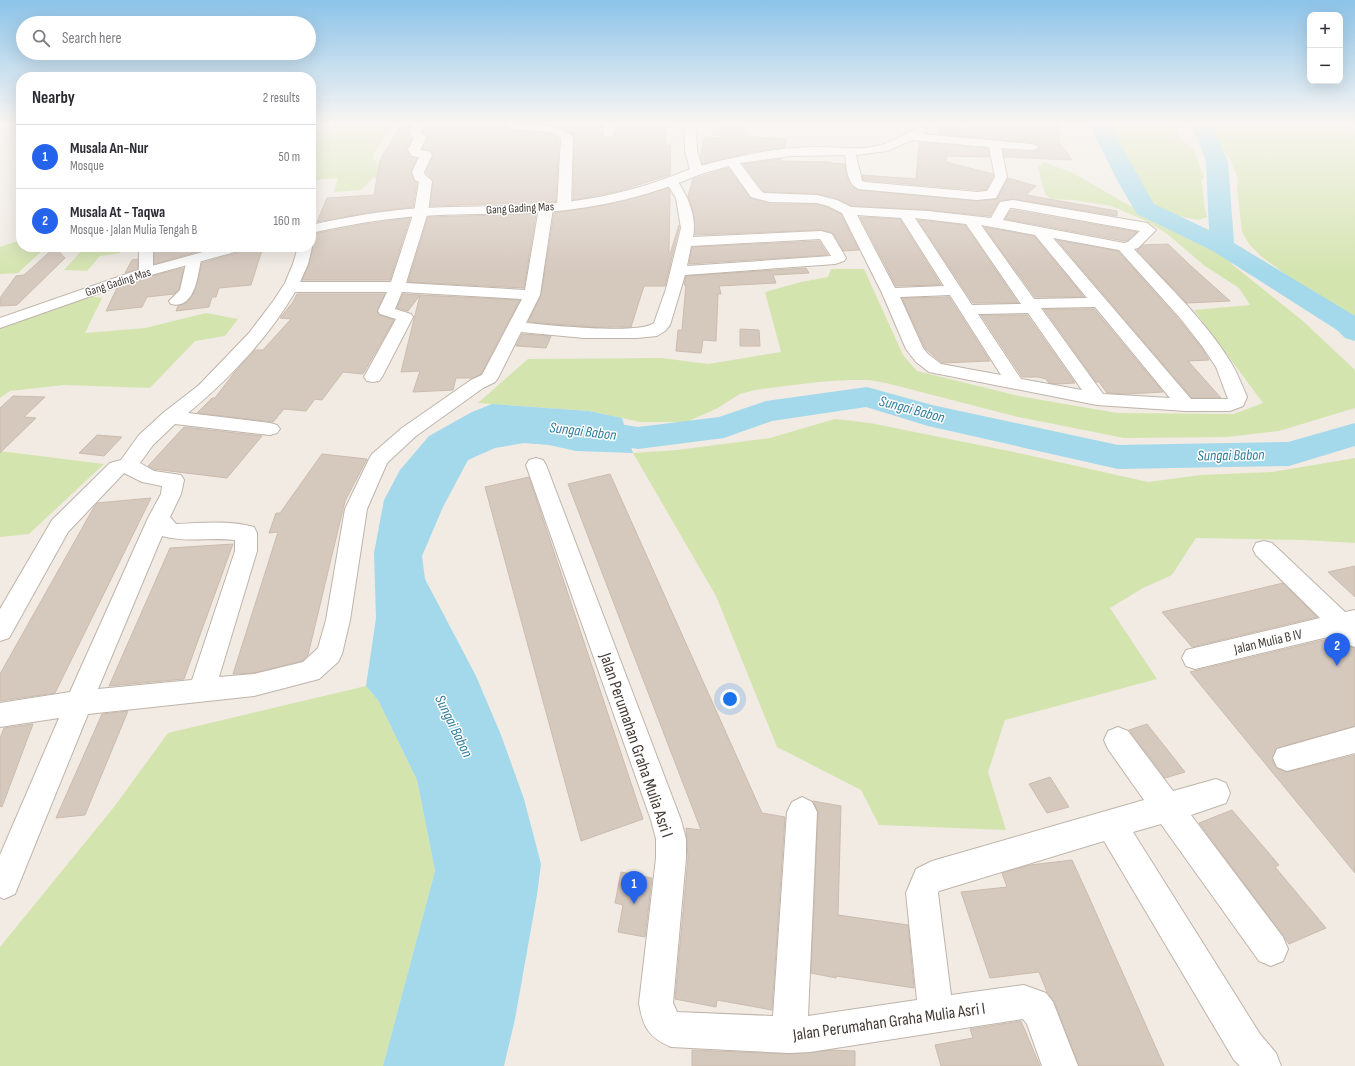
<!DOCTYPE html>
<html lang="en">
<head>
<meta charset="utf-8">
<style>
  :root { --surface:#fff; --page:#f7f7f7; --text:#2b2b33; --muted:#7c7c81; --line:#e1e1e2; --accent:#2563eb }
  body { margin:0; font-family:"Sofia Sans Condensed",sans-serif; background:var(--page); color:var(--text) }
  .controls { position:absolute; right:12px; top:12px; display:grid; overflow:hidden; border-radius:8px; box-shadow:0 4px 16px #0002 }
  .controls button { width:36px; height:36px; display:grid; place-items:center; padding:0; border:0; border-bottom:1px solid var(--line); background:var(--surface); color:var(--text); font:20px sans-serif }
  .you { position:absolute; left:730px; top:699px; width:14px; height:14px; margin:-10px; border:3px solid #fff; border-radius:50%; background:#1a73e8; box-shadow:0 0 0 6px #1a73e833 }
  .badge { display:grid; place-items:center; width:26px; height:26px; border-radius:50%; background:var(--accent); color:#fff; font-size:13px; font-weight:700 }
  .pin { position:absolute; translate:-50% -33px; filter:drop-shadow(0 1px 2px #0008) }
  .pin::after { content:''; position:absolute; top:21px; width:14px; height:12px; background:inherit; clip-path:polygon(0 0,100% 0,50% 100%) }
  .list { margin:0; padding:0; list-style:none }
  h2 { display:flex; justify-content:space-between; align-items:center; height:52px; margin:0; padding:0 16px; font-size:17px }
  h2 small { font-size:13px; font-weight:400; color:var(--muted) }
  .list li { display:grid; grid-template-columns:26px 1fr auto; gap:12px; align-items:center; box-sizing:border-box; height:64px; padding:0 16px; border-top:1px solid var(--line) }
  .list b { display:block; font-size:15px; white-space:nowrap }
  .list p { margin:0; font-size:13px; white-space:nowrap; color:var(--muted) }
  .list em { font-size:13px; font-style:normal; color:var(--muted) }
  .icon { flex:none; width:22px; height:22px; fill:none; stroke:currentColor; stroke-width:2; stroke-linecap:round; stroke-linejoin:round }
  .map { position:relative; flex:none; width:1355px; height:1066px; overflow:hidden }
  .search { position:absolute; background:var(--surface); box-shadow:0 4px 16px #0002; left:16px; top:16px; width:300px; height:44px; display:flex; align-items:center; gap:10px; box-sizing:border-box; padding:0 14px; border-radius:22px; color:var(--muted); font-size:15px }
  .panel { position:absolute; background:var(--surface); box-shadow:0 4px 16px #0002; left:16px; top:72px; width:300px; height:180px; border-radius:16px }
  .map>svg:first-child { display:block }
  .green { fill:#d4e4af }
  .water { fill:#a3d9eb }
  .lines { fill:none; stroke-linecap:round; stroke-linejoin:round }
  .river { fill:#a3d9eb; fill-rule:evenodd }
  .building { fill:#d5c8bd; stroke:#ccbcae }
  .minor-casing { stroke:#bfb4aa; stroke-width:2 }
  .tertiary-casing { stroke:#bfb4aa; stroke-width:2 }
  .minor { fill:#fff; fill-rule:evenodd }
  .tertiary { fill:#fff; fill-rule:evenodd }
  .labels { text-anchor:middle; stroke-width:3; stroke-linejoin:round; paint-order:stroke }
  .far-street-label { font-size:12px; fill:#433b34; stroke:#fff }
  .street-label { font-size:14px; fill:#433b34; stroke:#fff }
  .water-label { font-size:15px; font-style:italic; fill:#307d99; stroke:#fff }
  .near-street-label { font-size:17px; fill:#433b34; stroke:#fff }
</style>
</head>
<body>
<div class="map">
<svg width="1355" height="1066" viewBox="0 0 1355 1066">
  <rect width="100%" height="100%" fill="#f1ebe4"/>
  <path class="green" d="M340 124H391L373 156 377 165H403L400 176 373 178 361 190 334 192 338 178 311 180V127L326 129Z
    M1108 124H1180L1178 125 1179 139 1192 147 1204 177 1201 181C1204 194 1203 205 1207 217L1199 220 1172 215 1153 206 1141 193 1140 184 1135 171Z
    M1214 124H1343L1355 130V322L1322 301 1262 257 1249 244 1242 232 1237 188 1238 179 1230 158 1212 140Z
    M1044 162 1073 173 1125 203 1221 252 1234 266 1303 321 1355 370V408L1279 431 1227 437 1124 438 1014 416 886 383 869 380H850L818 382 755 390 740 394 716 409 686 422H640L589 411 478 403 528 359 662 358 708 364 781 352 765 292 801 282 828 277 831 269H864L903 355 917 371 1019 396 1117 413 1234 414 1263 403 1194 310 1250 305 1239 288 1205 266 1166 233 1144 220 1111 206 1074 200 1051 199 1045 194 1038 167Z
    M21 240V247H46L18 273 0 274V247Z
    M85 247H120V253L100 256 87 271 64 270Z
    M90 296 102 298 85 333 145 328 206 313 238 319 225 336 195 341 150 388 64 385 10 391 0 398V329Z
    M835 419 870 423 1009 451 1148 482 1201 475 1272 472 1355 458V543L1303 540 1196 538 1172 575 1143 588 1110 608 1157 679 1005 720 988 772 1006 830 879 825 861 790 777 747 716 596 633 453 677 450 770 438Z
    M0 451 104 464 29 534 0 537Z
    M366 686 378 700 417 780 435 871 383 1066H0V947L114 807 168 733Z"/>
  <path class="water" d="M492 404 589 411 622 418 633 453 576 451 549 445 524 443 495 448 468 460 443 507 422 556 425 579 476 676 501 735 524 799 541 864 537 895 515 1019 504 1066H383L435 871 417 780 378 700 366 686 376 618 374 553 384 500 400 470 429 436 472 412Z"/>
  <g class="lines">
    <path class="river" d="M1089 124H1109L1154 204 1209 230 1206 161 1191 124H1211L1228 161 1234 243 1355 316V341L1345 338 1337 330 1213 251 1137 214 1118 182Z
      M867 387 932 405 1118 445 1288 442 1355 423V446L1289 466 1118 469 928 426 866 407 772 421 724 438 638 449 564 436 559 428 564 420 576 417 638 427 719 417 766 401Z"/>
  </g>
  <path class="building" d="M402 124H412L408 133 412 138 407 149 411 157 417 158 411 171 414 181 417 183 413 207 366 213 317 222 327 198 374 195 380 160Z
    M426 124H506L512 130 551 133 559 139 556 202 430 206 433 181 426 172 433 156 430 151 422 149 427 139 423 132Z
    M534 124H605L602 134 605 138 614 137 618 124H665L666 145H671L670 175 619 191 573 200 574 136 554 125Z
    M971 124H1060L1059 141 1072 160 1004 157 1003 150 1032 152 1037 150 1040 147 1037 144 1032 143 938 134V126L970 129Z
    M723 125 745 126 742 136 786 139 784 148 752 152 702 164 700 155 705 137 719 138Z
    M919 142 988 148 989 157 947 156 946 162 993 174V177L986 190H977L863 180 862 175 916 179Z
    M781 159V161L830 162 831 163 845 164 848 179 853 187 858 190 977 201 997 199 1008 178 1036 186 1026 195 1117 211V216L1013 199 999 201 990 216 928 210 851 206 837 199 817 194 764 192 743 164Z
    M728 168 751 198 770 204H817L827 207 841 214 859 250 843 251 833 233 821 230 695 235 694 214 688 196 693 179Z
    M668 188 670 191 669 254H670L679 225V228L665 286H644L631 327H593L528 322 541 295 554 213 606 205Z
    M1011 210H1013L1137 232 1127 241H1124L1005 219Z
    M536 214 524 288 408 282 428 217Z
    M860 217 900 219 941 285 896 286Z
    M410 218 390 280H302L309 265 313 247 311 244 313 234 366 224Z
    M918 220 965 225 1018 303H973Z
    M984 227 1034 236 1084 297H1035Z
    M1057 240 1118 251 1181 322 1201 347 1209 360 1188 361 1221 398H1192Z
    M819 241 828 255 689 264 692 247Z
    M1168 244 1191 266 1230 301 1187 303 1137 250 1143 245Z
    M55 247 65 258 17 305 0 306V298L16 276 24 275Z
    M154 247H215L154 264Z
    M245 247H263L251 285 219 288 216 297H212L209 307 176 311 178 306 186 303 191 298 195 290 202 263 242 251Z
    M138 259V269L125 273 132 260Z
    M184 268 179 289 174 294 147 297 142 307 106 311 117 288 151 276Z
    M806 268 809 273 773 275 776 283 719 286 721 294H718L716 341 703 340 701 353 676 351 678 330H682L686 285H684L686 276Z
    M297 294H385L377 312 380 315 394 320 363 374 343 372 322 400 315 399 306 411 284 409 273 422 197 413 212 398H215L234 373 255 350H263L291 319 280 318 293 302Z
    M403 294 420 295 408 311 397 308Z
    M420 295 520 300 481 374 473 378H456L453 390 413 392 420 371 401 372Z
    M949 297 990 361 942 363 925 348 902 298Z
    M1044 309H1094L1163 392 1127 394 1107 393 1099 382H1096Z
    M981 315H1027L1075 383 1057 384 1049 383 1046 379 1038 377H1022Z
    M740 329 759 330 760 346H740Z
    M522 334 551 336 546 348 516 346Z
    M13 396 45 397 24 417 36 418 0 453V408Z
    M184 427 262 436 227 478 153 469 148 466Z
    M97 435 122 437 104 456 79 453Z
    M322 454 367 459 345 501 308 655 302 661 254 673 233 674 278 532 269 533 276 513H280Z
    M610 474 762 813 785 817 772 1010 717 1000 716 1007 675 999 688 858 686 828 701 830 568 484Z
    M529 477 643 819 581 841 485 487Z
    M151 498 55 693 0 701V674L94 507 97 503Z
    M233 544 184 679 109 686 170 548Z
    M1355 566V597L1328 572Z
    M1283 583 1317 617 1192 647 1162 612Z
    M1336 637 1345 645 1355 648V726L1277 748 1272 759 1276 768 1287 772 1355 755V873L1190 672Z
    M128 711 85 815 56 818 102 714Z
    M33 724 2 807 0 806V738L4 728Z
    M1147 724 1185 772 1165 778 1129 730Z
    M1050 777 1069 807 1047 813 1029 784Z
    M813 801 841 806 838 915 908 925 914 988 836 976V978L811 973 818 812Z
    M1232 810 1279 865 1275 867 1326 928 1289 944 1199 823Z
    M1072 860 1088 895 1164 1066H1079L1054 1001 1047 992 1039 972 990 978 961 892 1007 887 1002 873 1030 865Z
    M621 872 652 878 645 937 618 932 623 905 615 903Z
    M1021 1021 1040 1066H941L935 1045 973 1038 970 1029Z
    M692 1050 789 1054 832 1050 855 1051V1066H692Z"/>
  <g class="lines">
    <defs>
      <path id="minor" d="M311 124 321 126 323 128 317 131 311 130Z
        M414 124H425L421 132 426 138 420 150 430 152 432 155 424 172 425 175 432 181 428 212 406 283 525 290 539 208 541 205H551L553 208 540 295 526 323C549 325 639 335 654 323L666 289 681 228 676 198 666 182 668 179H676C688 196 697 217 693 237L821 231 832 234 846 258 844 261 835 264 685 275 670 325 665 331 657 336 637 338H584L521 332 498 378 495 382 483 388 416 436 387 463 367 509 350 620 342 654 338 662 319 679 254 696 88 714 15 894 4 899 0 897V855L59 718 0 727V703L70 692 148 518 161 494 162 486 142 482 124 473 68 532 9 638 0 641V609L52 520 110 463 121 460 139 435 163 413 199 385 249 333 274 300 285 283 293 264 298 247H311V245L312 247 308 264 300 282H391L414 212 419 182 415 180 412 172 419 157 412 156 408 150 414 138 409 133ZM820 239 831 256 687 266 691 246ZM295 292H387L378 311 380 314 396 319 364 377 367 381 373 382 379 381 382 377 413 317 411 314 395 309 402 292 522 299 482 375 471 380 402 428 372 454 369 459 345 509 326 620 318 648 303 662 254 674 219 677 257 551V533L254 527C229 520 202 523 176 524L170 517 181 494 184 480 181 475 154 471 140 463 153 445 175 424 270 435 277 433 280 429 277 425 270 423 188 413C229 379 268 338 295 292ZM162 536C186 543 211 537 235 540V551L192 680 98 689Z
        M507 124 553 126 571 135 573 137 571 206 569 209H559L557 206 561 138 551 132 512 129Z
        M606 124H617L613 136H605L603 134Z
        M922 127 928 130 923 134 1032 144 1036 145 1038 147 1036 149 1032 150 1001 148 1007 177 996 198 977 200 858 189C846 182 847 167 845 155L791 156 740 163 761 191 764 193 817 195 837 200 851 207 928 211 991 218 1000 202 1013 200 1147 223 1156 230 1138 248 1134 249C1167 285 1204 319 1230 361 1237 372 1242 385 1247 397L1243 406 1230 411H1186L1097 405 929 372 916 362 906 349 882 293 842 213 828 206 817 203 770 202 751 197 729 166 697 175 693 174 691 171 693 168C732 157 772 148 813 147 834 146 856 151 877 146 894 143 906 131 922 127ZM912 140 989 147 995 177 987 191 977 192 865 182 862 181 856 155 887 151ZM1010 208H1013L1140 231 1128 242 1124 243 1003 220ZM857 215 901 218 944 286 895 288ZM915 218 966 224 1021 304 972 305ZM981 225 1035 235 1087 298 1034 299ZM1053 238 1119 250 1180 318 1202 346 1216 367 1228 399H1191ZM950 295 1001 375 941 364 928 354 923 348 900 297ZM1095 307 1170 398 1103 394 1041 308ZM1028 313 1082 390 1021 379 978 314Z
        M139 247H153V272L151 275 146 276 141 275 139 272Z
        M194 255 199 256 201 259C198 275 195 310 171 304L169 301 180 290 187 259 189 256Z
        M536 458 543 460 546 465 681 820 686 839V858L673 1003 677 1012 773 1016 787 812 792 802 802 797 812 802 817 812 808 1016 917 1000 906 893 916 869 932 861 1144 800 1108 749 1104 740 1108 731 1118 727 1128 731 1173 791 1216 779 1226 783 1230 793 1226 803 1191 815 1283 937 1288 949 1283 961 1271 966 1259 961 1161 824 1133 832 1260 1034 1276 1053 1281 1066H1240L1234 1060 1104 841 939 891 938 893 951 995 1024 985 1046 993 1053 1002 1078 1066H1042L1027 1024 1023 1019 810 1052 789 1053 671 1047C648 1037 643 1027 639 1003L656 858V839L651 820 526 465 529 460Z
        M1264 541 1272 543 1345 612 1355 610V647L1346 644 1336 635 1195 669 1186 666 1182 658 1186 650 1320 618 1256 555 1253 549 1256 543Z
        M1355 727V753L1287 771 1277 767 1273 758 1277 749Z"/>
      <path id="tertiary" d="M684 124H696L697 151 703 171 701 174C652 195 600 208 546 212 505 215 463 213 422 216 384 218 348 225 311 233V225C348 217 385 210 422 208 463 206 505 207 546 204 596 200 644 189 690 169L685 151Z
        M221 247H244L242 250 151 275 0 328V318L141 269Z"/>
    </defs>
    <use href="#minor" class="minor-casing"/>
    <use href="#tertiary" class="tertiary-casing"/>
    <use href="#minor" class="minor"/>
    <use href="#tertiary" class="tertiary"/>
  </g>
  <linearGradient id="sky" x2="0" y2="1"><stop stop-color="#8cc3e9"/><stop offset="0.45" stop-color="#f9f6f3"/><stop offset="1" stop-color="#f9f6f3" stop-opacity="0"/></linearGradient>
  <rect width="1355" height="273" fill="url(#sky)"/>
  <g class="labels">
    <g class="far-street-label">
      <text transform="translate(520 208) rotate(-3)" y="4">Gang Gading Mas</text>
      <text transform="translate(118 282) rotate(-18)" y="4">Gang Gading Mas</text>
    </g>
    <g class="street-label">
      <text transform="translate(1268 641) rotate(-13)" y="5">Jalan Mulia B IV</text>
    </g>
    <g class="water-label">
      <text transform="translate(912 409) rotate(15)" y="5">Sungai Babon</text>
      <text transform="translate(583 431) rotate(7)" y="5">Sungai Babon</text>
      <text transform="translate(1231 455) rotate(-1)" y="5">Sungai Babon</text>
      <text transform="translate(454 726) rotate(64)" y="5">Sungai Babon</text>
    </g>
    <g class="near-street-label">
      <text transform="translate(637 745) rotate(71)" y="6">Jalan Perumahan Graha Mulia Asri I</text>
      <text transform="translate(889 1021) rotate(-8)" y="6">Jalan Perumahan Graha Mulia Asri I</text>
    </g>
  </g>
</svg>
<div class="controls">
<button>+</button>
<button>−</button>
</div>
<div class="you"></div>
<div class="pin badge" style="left:634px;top:904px">1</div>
<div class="pin badge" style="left:1337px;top:666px">2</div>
<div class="search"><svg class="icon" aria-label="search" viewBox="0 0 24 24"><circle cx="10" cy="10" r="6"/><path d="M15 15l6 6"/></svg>Search here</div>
<section class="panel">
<h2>Nearby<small>2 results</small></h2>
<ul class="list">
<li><span class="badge">1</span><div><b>Musala An-Nur</b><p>Mosque</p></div><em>50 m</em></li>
<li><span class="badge">2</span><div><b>Musala At - Taqwa</b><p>Mosque · Jalan Mulia Tengah B</p></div><em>160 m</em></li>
</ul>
</section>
</div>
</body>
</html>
